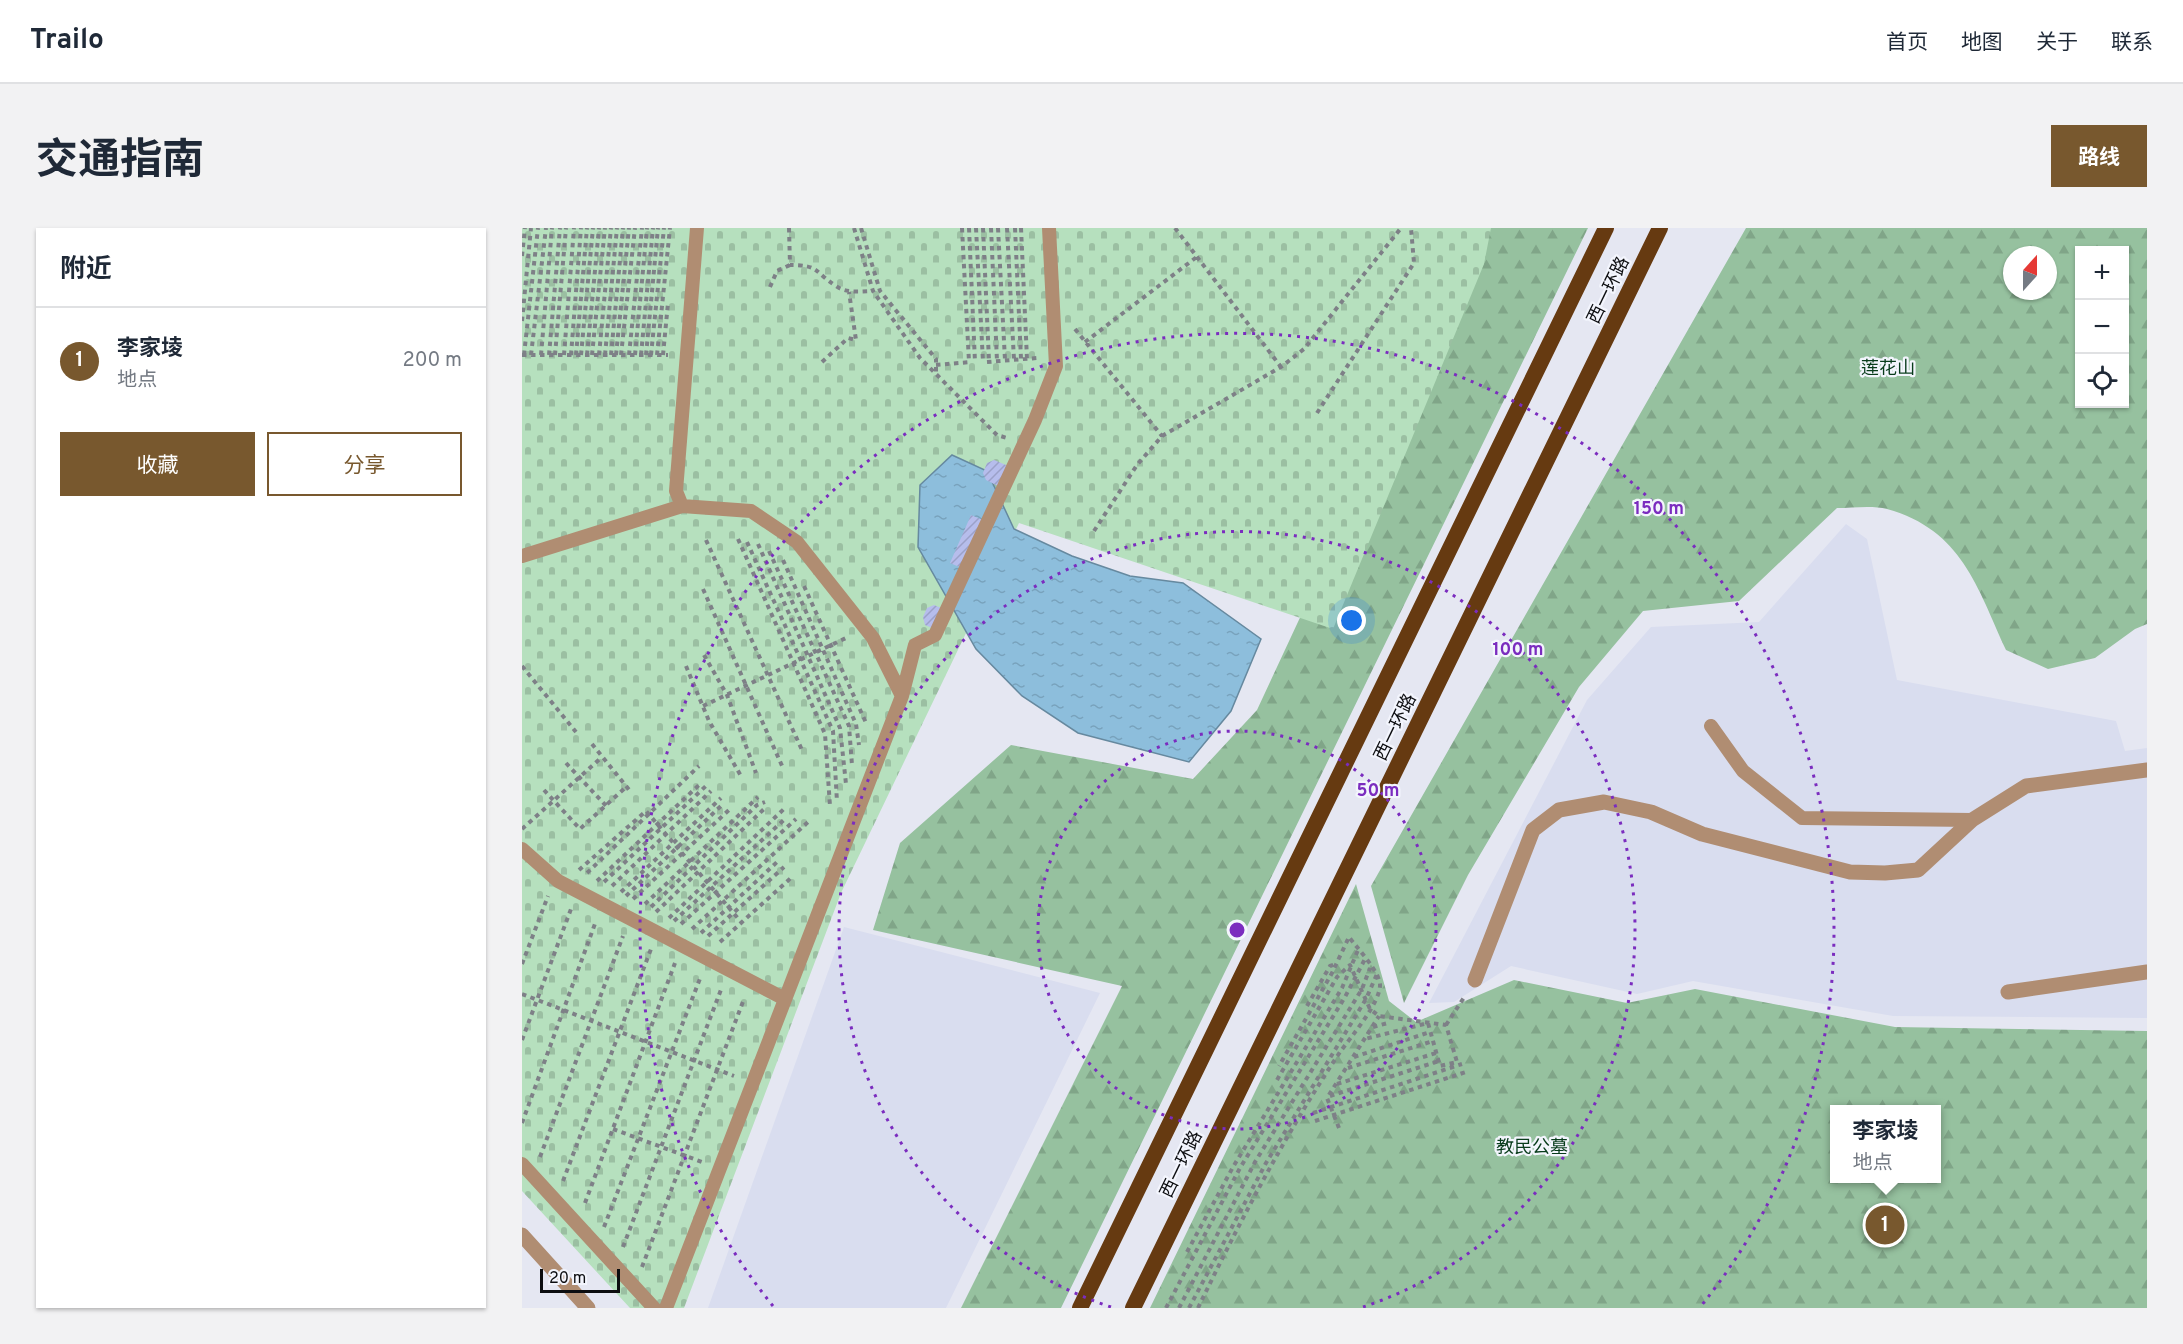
<!DOCTYPE html>
<html lang="zh">
<head>
<meta charset="utf-8">
<style>
  :root { --surface:#fff; --page:#f2f2f3; --text:#1f2937; --muted:#747a83; --line:#e0e1e3; --accent:#78582e }
  body { margin:0; font-family:Overpass,"Noto Sans SC",sans-serif; background:var(--page); color:var(--text) }
  .controls { position:absolute; right:18px; top:18px; display:grid; overflow:hidden; border-radius:0px; box-shadow:0 2px 4px #0004 }
  .controls button { width:54px; height:54px; display:grid; place-items:center; padding:0; border:0; border-bottom:2px solid var(--line); background:var(--surface); color:var(--text); font:30px sans-serif }
  .compass { position:absolute; left:1481px; top:18px; width:54px; height:54px; border-radius:50%; background:var(--surface); box-shadow:0 2px 4px #0004; rotate:21deg }
  .scale { position:absolute; left:18px; bottom:15px; width:80px; box-sizing:border-box; padding-left:6px; border:3px solid #0c0d10; border-top:0; font-size:16px; line-height:21px; white-space:nowrap; color:#0c0d10; -webkit-text-stroke:4px #f3f5fd; paint-order:stroke }
  .you { position:absolute; left:830px; top:393px; width:21px; height:21px; margin:-15px; border:4px solid #fff; border-radius:50%; background:#1a73e8; box-shadow:0 0 0 9px #1a73e833 }
  .badge { display:grid; place-items:center; width:39px; height:39px; border-radius:50%; background:var(--accent); color:#fff; font-size:20px; font-weight:700 }
  .pin { position:absolute; translate:-50% -50%; border:3px solid #fff; box-shadow:0 2px 6px #0006 }
  .popup { position:absolute; left:1308px; top:877px; width:111px; height:78px; box-sizing:border-box; display:grid; place-content:center; border-radius:0px; background:var(--surface); filter:drop-shadow(0 2px 4px #0005); font-size:20px; white-space:nowrap; color:var(--muted) }
  .popup b { font-size:22px; color:var(--text) }
  .popup::after { content:''; position:absolute; left:50%; top:100%; margin-left:-12px; border:12px solid transparent; border-top-color:var(--surface) }
  .list { margin:0; padding:0; list-style:none }
  h2 { display:flex; justify-content:space-between; align-items:center; height:78px; margin:0; padding:0 24px; font-size:26px }
  h2 small { font-size:20px; font-weight:400; color:var(--muted) }
  .list li { display:grid; grid-template-columns:39px 1fr auto; gap:18px; align-items:center; box-sizing:border-box; height:108px; padding:0 24px; border-top:2px solid var(--line) }
  .list b { display:block; font-size:22px; white-space:nowrap }
  .list p { margin:0; font-size:20px; white-space:nowrap; color:var(--muted) }
  .list em { font-size:20px; font-style:normal; color:var(--muted) }
  .actions { display:flex; gap:12px; padding:18px 24px }
  .actions a { flex:1; padding:14px 0; border:2px solid var(--accent); border-radius:0px; text-align:center; font-size:21px; color:var(--accent) }
  .actions .main { background:var(--accent); color:#fff }
  .icon { flex:none; width:33px; height:33px; fill:none; stroke:currentColor; stroke-width:2; stroke-linecap:round; stroke-linejoin:round }
  .map { position:relative; flex:none; width:1625px; height:1080px; overflow:hidden; border-radius:0px }
  header { display:flex; align-items:center; gap:36px; box-sizing:border-box; height:84px; padding:0 30px; background:var(--surface); border-bottom:2px solid var(--line) }
  header strong { font-size:28px }
  nav { display:flex; gap:33px; margin-inline-start:auto; font-size:21px }
  .intro { display:flex; align-items:center; justify-content:space-between; box-sizing:border-box; height:144px; padding:0 36px }
  h1 { margin:0; font-size:42px }
  .button { padding:15px 27px; border-radius:0px; background:var(--accent); color:#fff; font-size:21px; font-weight:700 }
  main { display:flex; gap:36px; padding:0 36px }
  aside { flex:1; background:var(--surface); border-radius:0px; box-shadow:0 2px 4px #0004 }
  .map>svg:first-child { display:block }
  .built { fill:#d9ddef }
  .forest { fill:url(#forest-firs); fill-rule:evenodd }
  .cemetery { fill:url(#cemetery-stones) }
  .water { fill:url(#water-ripples); stroke:#66899f; stroke-width:1.5 }
  .building { fill:url(#building-hatch) }
  .lines { fill:none; stroke-linecap:round; stroke-linejoin:round }
  .path { stroke:#7e8087; stroke-width:4; stroke-dasharray:4.5 4.5; stroke-linecap:butt }
  .service { stroke:#b08d72; stroke-width:14 }
  .minor { stroke:#b08d72; stroke-width:15 }
  .tertiary { stroke:#b08d72; stroke-width:15 }
  .trunk { stroke:#663a11; stroke-width:16 }
  .ring { fill:none; stroke:#7b2cbf; stroke-width:3; stroke-dasharray:3 6 }
  .labels { text-anchor:middle; stroke-width:4.5; stroke-linejoin:round; paint-order:stroke }
  .street-label { font-size:18px; fill:#0c0d10; stroke:#f3f5fd }
  .park-label { font-size:18px; fill:#083c1b; stroke:#f3f5fd }
  .centre { fill:#7b2cbf; stroke:#f3f5fd; stroke-width:3 }
  .ring-label { font-size:18px; text-anchor:middle; font-weight:bold; fill:#7b2cbf; stroke:#f3f5fd; stroke-width:4.5; stroke-linejoin:round; paint-order:stroke }
</style>
</head>
<body>
<header>
<strong>Trailo</strong>
<nav><a>首页</a><a>地图</a><a>关于</a><a>联系</a></nav>
</header>
<div class="intro"><h1>交通指南</h1><a class="button">路线</a></div>
<main>
<aside>
<h2>附近<small></small></h2>
<ul class="list">
<li><span class="badge">1</span><div><b>李家堎</b><p>地点</p></div><em>200 m</em></li>
</ul>
<div class="actions"><a class="main">收藏</a><a>分享</a></div>
</aside>
<div class="map">
<svg width="1625" height="1080" viewBox="0 0 1625 1080">
  <defs>
    <pattern id="forest-firs" width="22" height="20" patternUnits="userSpaceOnUse" patternTransform="scale(1.5)"><rect width="22" height="20" fill="#96c19f"/><path d="M5 1l3.5 6h-7zM16 11l3.5 6h-7z" fill="#80a588"/></pattern>
    <pattern id="cemetery-stones" width="16" height="16" patternUnits="userSpaceOnUse" patternTransform="scale(1.5)"><rect width="16" height="16" fill="#b6e0be"/><path d="M2 7V4a2 2 0 0 1 4 0v3zM10 15v-3a2 2 0 0 1 4 0v3z" fill="#9bbfa2"/></pattern>
    <pattern id="water-ripples" width="26" height="14" patternUnits="userSpaceOnUse" patternTransform="scale(1.5)"><rect width="26" height="14" fill="#8dbedc"/><path d="M2 4q2-2 4 0t4 0M15 11q2-2 4 0t4 0" fill="none" stroke="#78a2bc"/></pattern>
    <pattern id="building-hatch" width="6" height="6" patternUnits="userSpaceOnUse" patternTransform="scale(1.5)"><rect width="6" height="6" fill="#b6bdec"/><path d="M-1 1l2-2M0 6l6-6M5 7l2-2" fill="none" stroke="#9ba1c9"/></pattern>
  </defs>
  <rect width="100%" height="100%" fill="#e5e7f2"/>
  <path class="built" d="M1324 296 1345 311 1375 452 1594 493 1603 523 1625 520V790L1371 788 1171 753 1115 766 989 738 932 774 907 775 1065 472 1129 399 1237 394Z
    M322 699 578 765 424 1080H186Z"/>
  <path class="forest" d="M955 0H1066L539 1080H439L600 758 351 702 378 615 489 517 671 551 735 482 951 18Z
    M1224 0H1625V396L1613 401 1573 430 1526 441 1484 422C1455 359 1440 302 1365 281 1350 277 1330 280 1315 280L1217 373 1121 383 1057 459 946 647 882 775 849 658ZM1602 22V176H1558V22ZM1490 27H1526V63H1490Z
    M834 656 867 773 894 794 992 752 1105 775 1173 761 1373 799 1625 803V1080H628ZM1312 882H1414V950H1312Z"/>
  <path class="cemetery" d="M0 0H969L962 36 811 401 497 295 319 665 162 1080H108L0 963Z"/>
  <path class="water" d="M430 227 465 243 492 301 550 328 608 348 661 355 739 411 709 483 667 534 556 505 500 468 454 421 396 319 398 257Z"/>
  <path class="building" d="M472 232 484 237 488 244 476 258 464 252 461 245 465 235Z
    M449 287 468 295 447 343 428 335Z
    M412 377 424 382 415 402 403 397 401 389 405 380Z"/>
  <g class="lines">
    <path class="path" d="M267 0 268 37C298 37 292 44 314 58 325 66 339 63 351 63
      M332 0 351 63 398 130 475 207 485 210
      M339 0 358 63 414 131V145
      M440 0 447 134
      M447 0 453 134
      M454 0 461 134
      M461 0 467 133
      M469 0 475 133
      M476 0 483 132
      M485 0 492 132
      M493 0 499 131
      M499 0 505 131
      M653 0 759 139
      M0 28 3 0
      M248 59 255 43 268 37
      M0 93 9 0
      M553 101 640 208
      M563 114 676 28
      M0 127H146
      M2 127 16 0
      M9 127 24 0
      M19 127 30 0
      M27 127 38 0
      M33 127 44 0
      M42 127 52 0
      M49 127 59 0
      M54 127 65 0
      M59 127 71 0
      M65 127 77 0
      M70 127 83 0
      M77 127 89 0
      M83 127 95 0
      M89 127 101 0
      M94 127 107 0
      M99 127 113 0
      M107 127 120 0
      M113 127 125 0
      M119 127 131 0
      M124 127 136 0
      M129 127 142 0
      M135 127 148 0
      M141 127 146 75
      M300 134 326 110 334 112 327 64
      M465 134 515 130
      M414 137 449 134
      M795 185 892 35 889 0
      M572 303 615 237 640 208 759 139 782 121 879 0
      M216 311 303 506 308 578
      M184 312 280 522
      M225 314 311 503 315 574
      M236 316 318 500 324 556
      M247 323 327 498 330 537
      M261 332 334 496 337 517
      M282 358 345 497
      M181 361 261 540
      M182 427 205 467 234 545
      M0 438 54 504
      M164 438 187 493 219 548
      M181 478 326 409
      M70 516 109 564
      M44 535 87 581
      M22 562 58 601 104 559
      M0 601 80 529
      M57 642 124 583 220 695
      M65 645 177 538
      M75 653 177 557
      M82 654 186 556
      M90 658 189 563
      M99 664 199 570
      M104 668 200 577
      M111 671 207 582
      M123 676 236 569
      M129 679 235 577 243 574
      M134 684 242 581
      M147 690 264 579
      M152 693 264 590
      M159 696 274 591
      M170 701 286 594
      M179 705 255 634
      M186 708 262 639
      M198 714 271 648
      M0 736 26 668
      M0 766 212 848
      M785 778 808 738 814 736
      M924 797 943 768
      M851 799 866 795
      M0 812 49 681
      M832 829 908 804
      M826 840 911 813
      M755 852 815 749 828 737 848 781 857 788 924 797 935 834 918 838 906 795 843 811
      M815 856 914 825
      M808 868 917 833
      M791 885 940 836
      M793 893 944 844
      M0 895 74 693
      M817 900 805 870 857 788
      M91 901 180 934
      M18 929 101 708
      M41 953 129 721
      M63 975 153 735
      M82 999 179 748
      M101 1019 200 759
      M665 1024 711 939 820 760 836 722
      M120 1039 222 771
      M644 1080 718 940 823 769 843 731
      M657 1080 733 934 840 761 848 740
      M667 1080 744 935 844 771 855 746
      M676 1080C718 993 764 905 818 824 829 809 857 776 858 758 859 745 835 720 827 709L810 745 757 838"/>
    <path class="service" d="M0 328 160 278
      M380 468 393 417 413 407 513 192 534 138 527 0
      M1189 498 1221 543 1280 590 1450 592
      M0 621 36 653 263 771
      M0 936 132 1080
      M144 1080 380 468 351 410 275 314 229 283 160 278 154 263 175 0"/>
    <path class="minor" d="M953 752 1011 602 1037 582 1082 574 1129 584 1180 606 1328 644 1363 645 1396 642 1450 592 1504 558 1625 542
      M1486 764 1625 744"/>
    <path class="tertiary" d="M0 1007 66 1080"/>
    <path class="trunk" d="M558 1080 1084 0
      M611 1080 1138 0"/>
  </g>
  <g class="ring">
    <circle cx="715" cy="702" r="199"/>
    <path d="M589 1079A398 398 0 1 1 841 1079"/>
    <path d="M251 1078A597 597 0 1 1 1179 1078"/>
  </g>
  <g class="labels">
    <g class="street-label">
      <text transform="translate(1086 62) rotate(-64)" y="6">西一环路</text>
      <text transform="translate(873 499) rotate(-64)" y="6">西一环路</text>
      <text transform="translate(659 936) rotate(-64)" y="6">西一环路</text>
    </g>
    <g class="park-label">
      <text x="1366" y="146">莲花山</text>
      <text x="1010" y="925">教民公墓</text>
    </g>
  </g>
  <circle cx="715" cy="702" r="9" class="centre"/>
  <g class="ring-label">
    <text x="1137" y="286">150 m</text>
    <text x="996" y="427">100 m</text>
    <text x="856" y="568">50 m</text>
  </g>
</svg>
<div class="controls">
<button>+</button>
<button>−</button>
<button><svg class="icon" aria-label="locate" viewBox="0 0 24 24"><circle cx="12" cy="12" r="6"/><path d="M12 2v4M12 18v4M2 12h4M18 12h4"/></svg></button>
</div>
<svg class="compass" viewBox="-18 -18 36 36"><path d="M0-13l5 13h-10z" fill="#e53935"/><path d="M0 13l5-13h-10z" fill="#747a83"/></svg>
<div class="scale">20 m</div>
<div class="you"></div>
<div class="pin badge" style="left:1363px;top:997px">1</div>
<div class="popup"><b>李家堎</b>地点</div>
</div>
</main>
</body>
</html>
